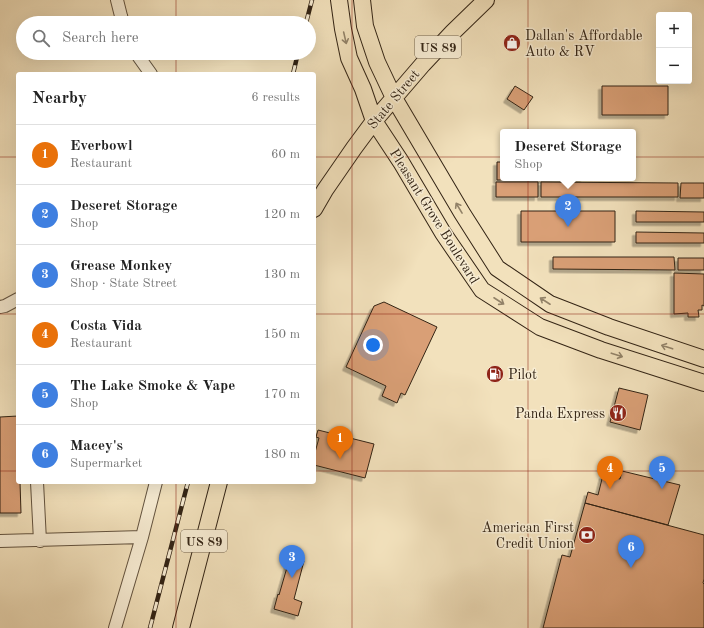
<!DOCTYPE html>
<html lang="en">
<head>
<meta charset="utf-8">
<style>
  :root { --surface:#fff; --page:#f6f6f6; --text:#222; --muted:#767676; --line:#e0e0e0; --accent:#7c3aed }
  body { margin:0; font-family:"Old Standard TT",serif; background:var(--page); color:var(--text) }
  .controls { position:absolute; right:12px; top:12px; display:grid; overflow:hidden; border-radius:4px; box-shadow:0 4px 16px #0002 }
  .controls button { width:36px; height:36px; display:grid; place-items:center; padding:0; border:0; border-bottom:1px solid var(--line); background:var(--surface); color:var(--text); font:20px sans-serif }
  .you { position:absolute; left:373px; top:345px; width:14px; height:14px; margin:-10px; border:3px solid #fff; border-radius:50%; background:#1a73e8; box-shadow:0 0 0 6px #1a73e833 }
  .badge { display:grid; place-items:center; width:26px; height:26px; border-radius:50%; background:var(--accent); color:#fff; font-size:13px; font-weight:700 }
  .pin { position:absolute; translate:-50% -33px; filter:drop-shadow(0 1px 2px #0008) }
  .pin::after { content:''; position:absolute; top:21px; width:14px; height:12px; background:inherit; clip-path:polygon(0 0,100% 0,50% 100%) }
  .popup { position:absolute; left:500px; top:129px; width:136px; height:52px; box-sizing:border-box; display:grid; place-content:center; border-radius:4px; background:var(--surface); filter:drop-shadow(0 1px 3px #0005); font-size:13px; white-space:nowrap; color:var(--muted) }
  .popup b { font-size:15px; color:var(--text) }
  .popup::after { content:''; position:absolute; left:50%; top:100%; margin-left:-8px; border:8px solid transparent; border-top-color:var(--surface) }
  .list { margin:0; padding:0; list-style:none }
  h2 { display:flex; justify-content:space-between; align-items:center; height:52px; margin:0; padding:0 16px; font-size:17px }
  h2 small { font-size:13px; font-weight:400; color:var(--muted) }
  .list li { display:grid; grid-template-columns:26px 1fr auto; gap:12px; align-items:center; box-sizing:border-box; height:60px; padding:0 16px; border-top:1px solid var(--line) }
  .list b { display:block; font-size:15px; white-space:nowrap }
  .list p { margin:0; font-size:13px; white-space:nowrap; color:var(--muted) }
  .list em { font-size:13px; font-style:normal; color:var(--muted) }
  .icon { flex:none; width:22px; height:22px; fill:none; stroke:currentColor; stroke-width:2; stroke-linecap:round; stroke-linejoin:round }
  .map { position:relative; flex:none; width:704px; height:628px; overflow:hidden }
  .search { position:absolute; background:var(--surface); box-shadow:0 4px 16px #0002; left:16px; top:16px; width:300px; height:44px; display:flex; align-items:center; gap:10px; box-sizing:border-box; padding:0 14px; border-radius:22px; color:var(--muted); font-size:15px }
  .panel { position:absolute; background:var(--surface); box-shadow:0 4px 16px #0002; left:16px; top:72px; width:300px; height:412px; border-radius:4px }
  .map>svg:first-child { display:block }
  .building { fill:#d99f76; stroke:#332415; filter:url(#shadow) }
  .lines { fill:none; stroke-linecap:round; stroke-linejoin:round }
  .minor-casing { stroke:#63533f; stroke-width:14 }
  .major-casing { stroke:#332415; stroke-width:18 }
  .minor { stroke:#f7ecd3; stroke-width:12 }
  .major { stroke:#f2e1bc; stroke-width:16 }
  .rail-casing { stroke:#332415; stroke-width:4.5 }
  .rail { stroke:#f7ecd3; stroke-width:3; stroke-dasharray:9; stroke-linecap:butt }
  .oneway { stroke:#928268 }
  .grid { fill:none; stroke:#8f2418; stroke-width:1; stroke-opacity:0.55 }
  .labels { text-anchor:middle; stroke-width:3; stroke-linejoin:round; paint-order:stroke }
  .shield { fill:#f7ecd3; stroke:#6e604e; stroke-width:1 }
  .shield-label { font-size:13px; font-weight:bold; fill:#332415 }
  .poi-label { font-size:14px; fill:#332415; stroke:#f7ecd3; text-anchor:start }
  .street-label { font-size:14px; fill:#332415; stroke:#f7ecd3 }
</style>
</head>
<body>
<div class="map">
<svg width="704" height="628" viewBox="0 0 704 628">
  <defs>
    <filter id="shadow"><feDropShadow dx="-3.5" dy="3.5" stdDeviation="0" flood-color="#0004"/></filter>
  </defs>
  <rect width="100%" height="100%" fill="#f2e1bc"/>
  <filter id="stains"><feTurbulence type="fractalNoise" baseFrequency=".005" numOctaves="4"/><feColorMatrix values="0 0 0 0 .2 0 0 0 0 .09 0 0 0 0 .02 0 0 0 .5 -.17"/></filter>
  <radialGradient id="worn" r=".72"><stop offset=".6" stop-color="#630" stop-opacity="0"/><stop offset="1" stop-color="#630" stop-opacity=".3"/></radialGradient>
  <path class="building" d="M515 86 533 97 524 110 507 99Z
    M602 86H668V115H602Z
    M497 162H503V178H584V179L497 180Z
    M496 182H538V197H496Z
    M541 182 678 183V197H541Z
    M681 183H704V198H680Z
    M521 211H615V242H521Z
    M636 211 704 212V222H636Z
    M636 232 704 233V243H636Z
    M553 257H674L675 270 553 269Z
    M678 258H704V270H678Z
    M674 273 704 274V306L702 305V310H698L699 317H688V313L674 314Z
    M384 302 437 327 405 395 401 393 397 403 382 396 386 386 346 367 374 306Z
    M619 388 648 395 640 430 610 422Z
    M18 416V482H20L21 513H0V417Z
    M318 430 374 444 365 478 314 465V456L319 438 316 437Z
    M622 471 680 485 668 525 585 503 588 492 598 495 603 475 620 479Z
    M585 503 704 535V579L703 583 704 584V628H543L562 555 570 557Z
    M290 557 304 561 294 599 302 602 298 616 274 609 278 594 279 595Z"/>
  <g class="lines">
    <defs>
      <path id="minor" d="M117 0 121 16 123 23
        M136 53 151 74
        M0 307 5 306 18 299
        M37 482 40 541
        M0 541 142 537
        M115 628 142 537 156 482"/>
      <path id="major" d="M339 0 343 29 349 58 363 89 374 121 401 162 443 233 482 290 540 327 601 350 704 383
        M362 0 365 26 377 62 394 98 462 213 497 268 550 304 609 327 704 359
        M314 209 325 190 354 148 374 121 423 64 453 32 486 0
        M181 628 219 482"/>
    </defs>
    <use href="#minor" class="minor-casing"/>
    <use href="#major" class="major-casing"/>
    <use href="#minor" class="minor"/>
    <use href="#major" class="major"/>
    <defs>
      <path id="rail" d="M306 23 312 0
        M293 74 298 53
        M150 628 188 482"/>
    </defs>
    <use href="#rail" class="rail-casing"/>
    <use href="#rail" class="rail"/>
  </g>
  <defs><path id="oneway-shaft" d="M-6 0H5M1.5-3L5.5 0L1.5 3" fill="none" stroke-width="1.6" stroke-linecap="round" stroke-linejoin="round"/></defs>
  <g class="oneway">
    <use href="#oneway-shaft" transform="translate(345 38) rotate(77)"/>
    <use href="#oneway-shaft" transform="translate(459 208) rotate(-121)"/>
    <use href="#oneway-shaft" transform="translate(499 301) rotate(33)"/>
    <use href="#oneway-shaft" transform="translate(545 301) rotate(-147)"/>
    <use href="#oneway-shaft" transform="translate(667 347) rotate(-162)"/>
    <use href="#oneway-shaft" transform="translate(617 355) rotate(18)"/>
  </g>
  <path class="grid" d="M176 0V23M352 0V628M528 0V628M176 53V74M0 157H18M314 157H704M0 314H18M314 314H704M0 471H18M314 471H704M176 482V628"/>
  <defs>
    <symbol id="shop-disc" viewBox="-11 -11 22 22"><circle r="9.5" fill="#8f2418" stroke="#f7ecd3"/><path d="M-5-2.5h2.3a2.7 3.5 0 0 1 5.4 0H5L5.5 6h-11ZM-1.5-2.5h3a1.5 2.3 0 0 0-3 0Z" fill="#fff"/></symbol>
    <symbol id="fuel-disc" viewBox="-11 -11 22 22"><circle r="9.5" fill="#8f2418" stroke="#f7ecd3"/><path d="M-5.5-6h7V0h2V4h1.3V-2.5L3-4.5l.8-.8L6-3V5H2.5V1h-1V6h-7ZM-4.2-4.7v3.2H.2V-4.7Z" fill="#fff"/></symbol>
    <symbol id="restaurant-disc" viewBox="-11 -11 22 22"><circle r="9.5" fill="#8f2418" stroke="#f7ecd3"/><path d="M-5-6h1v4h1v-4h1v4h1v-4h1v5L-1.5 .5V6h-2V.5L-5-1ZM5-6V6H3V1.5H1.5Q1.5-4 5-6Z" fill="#fff"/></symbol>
    <symbol id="bank-disc" viewBox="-11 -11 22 22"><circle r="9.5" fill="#8f2418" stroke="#f7ecd3"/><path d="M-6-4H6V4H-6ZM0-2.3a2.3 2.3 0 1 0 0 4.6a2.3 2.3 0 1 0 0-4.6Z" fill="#fff"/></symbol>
  </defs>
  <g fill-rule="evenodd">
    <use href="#shop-disc" x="502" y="33" width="20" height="20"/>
    <use href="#fuel-disc" x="485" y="364" width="20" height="20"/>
    <use href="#restaurant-disc" x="608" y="403" width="20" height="20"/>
    <use href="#bank-disc" x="577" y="525" width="20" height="20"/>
  </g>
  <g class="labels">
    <g class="shield">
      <rect x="415" y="36" width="46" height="22" rx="3"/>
      <rect x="181" y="530" width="46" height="22" rx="3"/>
    </g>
    <g class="shield-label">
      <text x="438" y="52">US 89</text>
      <text x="204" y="546">US 89</text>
    </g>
    <g class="poi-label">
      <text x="525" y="40">Dallan's Affordable<tspan x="525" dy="16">Auto &amp; RV</tspan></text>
      <text x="508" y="379">Pilot</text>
      <text x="605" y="418" text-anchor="end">Panda Express</text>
      <text x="574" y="532" text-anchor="end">American First<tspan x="574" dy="16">Credit Union</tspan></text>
    </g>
    <g class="street-label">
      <text transform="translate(393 99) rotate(-50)" y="5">State Street</text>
      <text transform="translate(435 216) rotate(58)" y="5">Pleasant Grove Boulevard</text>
    </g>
  </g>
  <rect width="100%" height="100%" filter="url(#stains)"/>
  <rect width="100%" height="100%" fill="url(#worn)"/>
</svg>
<div class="controls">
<button>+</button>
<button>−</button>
</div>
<div class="you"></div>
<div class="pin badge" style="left:340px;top:459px;background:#e8710a">1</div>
<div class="pin badge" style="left:568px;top:227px;background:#3f7fe0">2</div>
<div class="popup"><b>Deseret Storage</b>Shop</div>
<div class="pin badge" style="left:292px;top:578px;background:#3f7fe0">3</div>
<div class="pin badge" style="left:610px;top:489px;background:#e8710a">4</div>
<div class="pin badge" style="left:662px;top:489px;background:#3f7fe0">5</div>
<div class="pin badge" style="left:631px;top:568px;background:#3f7fe0">6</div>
<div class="search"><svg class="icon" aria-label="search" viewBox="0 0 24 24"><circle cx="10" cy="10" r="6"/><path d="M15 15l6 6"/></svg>Search here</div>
<section class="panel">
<h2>Nearby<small>6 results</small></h2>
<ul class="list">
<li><span class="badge" style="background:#e8710a">1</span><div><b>Everbowl</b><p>Restaurant</p></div><em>60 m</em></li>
<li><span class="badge" style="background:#3f7fe0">2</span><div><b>Deseret Storage</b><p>Shop</p></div><em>120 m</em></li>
<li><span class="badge" style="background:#3f7fe0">3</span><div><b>Grease Monkey</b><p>Shop · State Street</p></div><em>130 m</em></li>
<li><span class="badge" style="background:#e8710a">4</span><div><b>Costa Vida</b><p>Restaurant</p></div><em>150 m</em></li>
<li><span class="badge" style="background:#3f7fe0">5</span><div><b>The Lake Smoke &amp; Vape</b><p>Shop</p></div><em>170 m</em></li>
<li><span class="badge" style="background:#3f7fe0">6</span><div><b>Macey's</b><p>Supermarket</p></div><em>180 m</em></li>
</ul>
</section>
</div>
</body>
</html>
